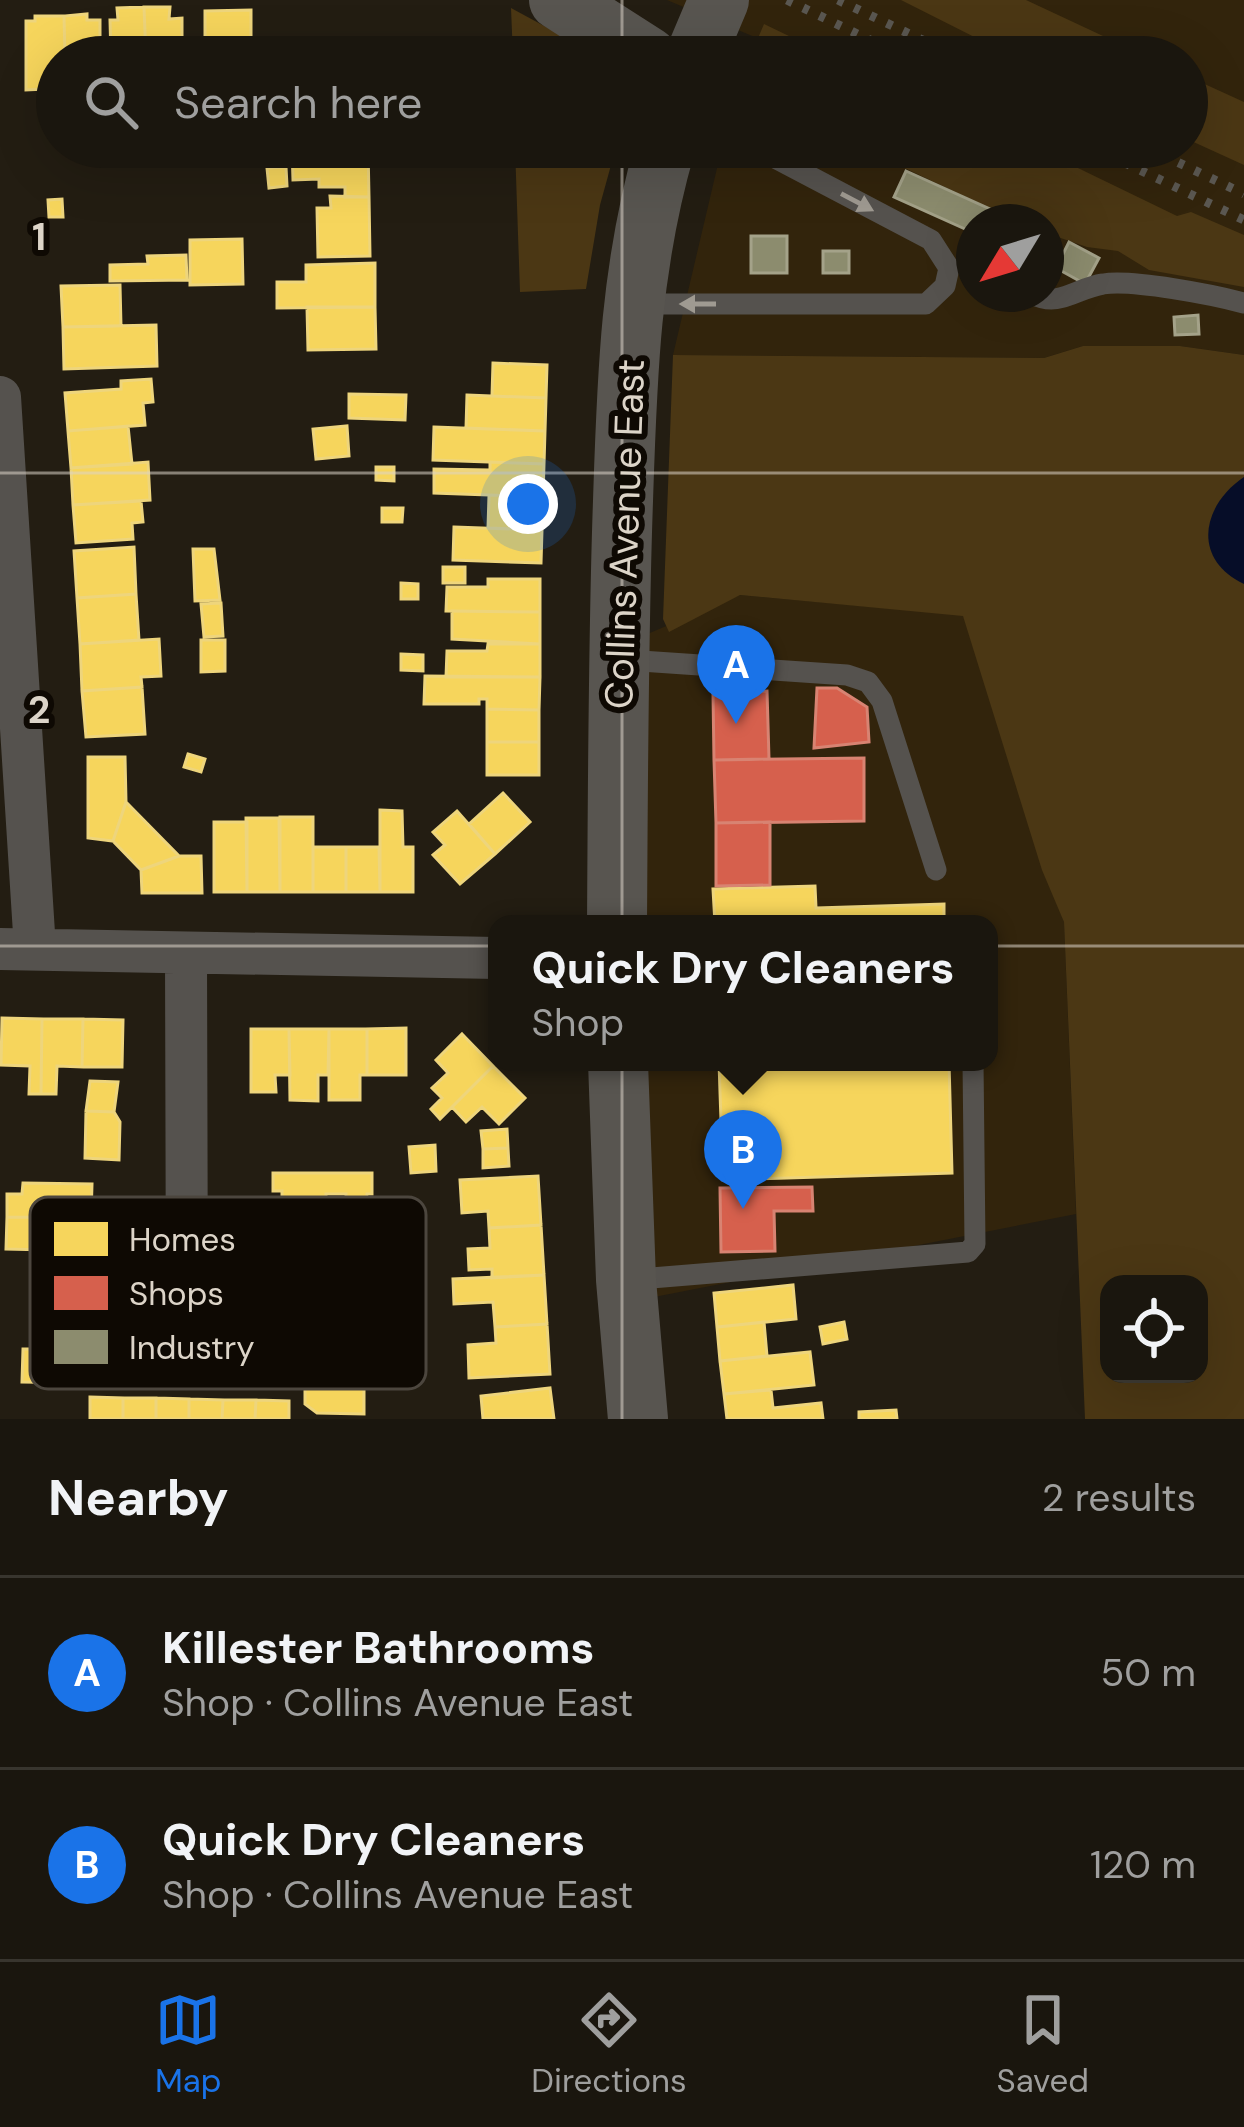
<!DOCTYPE html>
<html lang="en">
<head>
<meta charset="utf-8">
<style>
  :root { --surface:#1a160e; --page:#27231c; --text:#f1f3f6; --muted:#9f9f9e; --line:#38352e; --accent:#1a73e8 }
  body { margin:0; font-family:"DM Sans",sans-serif; background:var(--page); color:var(--text) }
  .controls { position:absolute; right:36px; bottom:36px; display:grid; overflow:hidden; border-radius:24px; box-shadow:0 12px 48px #0002 }
  .controls button { width:108px; height:108px; display:grid; place-items:center; padding:0; border:0; border-bottom:3px solid var(--line); background:var(--surface); color:var(--text); font:60px sans-serif }
  .compass { position:absolute; left:956px; top:204px; width:108px; height:108px; border-radius:50%; background:var(--surface); box-shadow:0 12px 48px #0002; rotate:232deg }
  .you { position:absolute; left:528px; top:504px; width:42px; height:42px; margin:-30px; border:9px solid #fff; border-radius:50%; background:#1a73e8; box-shadow:0 0 0 18px #1a73e833 }
  .badge { display:grid; place-items:center; width:78px; height:78px; border-radius:50%; background:var(--accent); color:#fff; font-size:39px; font-weight:700 }
  .pin { position:absolute; translate:-50% -99px; filter:drop-shadow(0 3px 6px #0008) }
  .pin::after { content:''; position:absolute; top:63px; width:42px; height:36px; background:inherit; clip-path:polygon(0 0,100% 0,50% 100%) }
  .popup { position:absolute; left:488px; top:915px; width:510px; height:156px; box-sizing:border-box; display:grid; place-content:center; border-radius:24px; background:var(--surface); filter:drop-shadow(0 3px 9px #0005); font-size:39px; white-space:nowrap; color:var(--muted) }
  .popup b { font-size:45px; color:var(--text) }
  .popup::after { content:''; position:absolute; left:50%; top:100%; margin-left:-24px; border:24px solid transparent; border-top-color:var(--surface) }
  .list { margin:0; padding:0; list-style:none }
  h2 { display:flex; justify-content:space-between; align-items:center; height:156px; margin:0; padding:0 48px; font-size:51px }
  h2 small { font-size:39px; font-weight:400; color:var(--muted) }
  .list li { display:grid; grid-template-columns:78px 1fr auto; gap:36px; align-items:center; box-sizing:border-box; height:192px; padding:0 48px; border-top:3px solid var(--line) }
  .list b { display:block; font-size:45px; white-space:nowrap }
  .list p { margin:0; font-size:39px; white-space:nowrap; color:var(--muted) }
  .list em { font-size:39px; font-style:normal; color:var(--muted) }
  .icon { flex:none; width:66px; height:66px; fill:none; stroke:currentColor; stroke-width:2; stroke-linecap:round; stroke-linejoin:round }
  .map { position:relative; flex:none; width:1244px; height:1419px; overflow:hidden }
  .search { position:absolute; background:var(--surface); box-shadow:0 12px 48px #0002; left:36px; right:36px; top:36px; height:132px; display:flex; align-items:center; gap:30px; box-sizing:border-box; padding:0 42px; border-radius:66px; color:var(--muted); font-size:45px }
  .sheet { height:540px; background:var(--surface) }
  nav { display:flex; justify-content:space-around; align-items:center; box-sizing:border-box; height:168px; border-top:3px solid var(--line); background:var(--surface); font-size:33px; color:var(--muted) }
  nav a { display:grid; justify-items:center; gap:6px }
  nav .on { color:var(--accent) }
  .map>svg:first-child { display:block }
  .built { fill:#32240c; fill-rule:evenodd }
  .green { fill:#4b3714; fill-rule:evenodd }
  .water { fill:#060d28 }
  .homes { fill:#f6d55c; stroke:#eed57c; stroke-width:3 }
  .shops { fill:#d6604d; stroke:#d88372; stroke-width:3 }
  .industry { fill:#8c8c6e; stroke:#a4a289; stroke-width:3 }
  .lines { fill:none; stroke-linecap:round; stroke-linejoin:round }
  .lane { stroke:#55524e; stroke-width:21 }
  .street { stroke:#55524e; stroke-width:42 }
  .secondary { stroke:#585550; stroke-width:60 }
  .rail { stroke:#5a5751; stroke-width:9; stroke-dasharray:6 12; stroke-linecap:butt }
  .oneway { fill:#9f9a91 }
  .grid { fill:none; stroke:#dcd4c8; stroke-width:3; stroke-opacity:0.55 }
  .labels { text-anchor:middle; stroke-width:12; stroke-linejoin:round; paint-order:stroke }
  .street-label { font-size:39px; fill:#dcd4c8; stroke:#0e0903 }
  .key { fill:#0e0903; stroke:#4c463e; stroke-width:3 }
  .key-label { font-size:33px; fill:#dcd4c8 }
  .grid-label { font-size:39px; text-anchor:middle; font-weight:bold; fill:#dcd4c8; stroke:#0e0903; stroke-width:12; stroke-linejoin:round; paint-order:stroke }
</style>
</head>
<body>
<div class="map">
<svg width="1244" height="1419" viewBox="0 0 1244 1419">
  <rect width="100%" height="100%" fill="#231d12"/>
  <path class="built" d="M1244 0V355L1180 346H1083L1044 358 673 355 722 147H1187V57H750L757 38 667 0ZM974 222H1046V294H974Z
    M740 595 963 615 1064 922 1076 1214 649 1298 648 1062H989V924H647L645 635Z"/>
  <path class="green" d="M901 0H1026L1148 57H1014Z
    M511 8 570 40 585 57H513Z
    M764 24 816 49 844 47 866 57H750Z
    M1187 76 1244 102V165L1187 139Z
    M515 147H616L600 205 586 289 520 292Z
    M860 147H1042L1047 153 1177 216 1191 212 1244 235V287L1149 270 1118 251 1087 247 1046 233V222H1019Z
    M1083 346H1180L1244 355V1419H1085L1064 922 1042 870 963 616 740 595 669 632 663 619 673 355 1044 358ZM1109 1284H1199V1374H1109Z"/>
  <path class="water" d="M1244 477V584C1191 559 1202 505 1244 477Z"/>
  <path class="homes" d="M144 7H170L169 19 182 18V57H146Z
    M144 7 146 57H111L110 20H118L117 8Z
    M251 10V57H205V11Z
    M87 14V20H100V57H65L64 16Z
    M35 16H64L65 57H57V82L45 81V89L26 90V21H35Z
    M292 147H368L369 197H345V187H319V179L293 180Z
    M286 167 287 186 269 188 267 168Z
    M330 196 369 197 370 256 318 257 317 208H331Z
    M62 199 63 217H49L48 200Z
    M242 239 243 284 190 285V240Z
    M186 255 187 280 110 281V265L148 264 147 256Z
    M375 263V307L277 308V282H306V265Z
    M120 285 121 326 63 327 61 286Z
    M307 307H375L376 349 308 350Z
    M156 325 157 366 64 369 63 327Z
    M493 363 547 365 546 398 492 396Z
    M151 379 153 402 143 403 145 425 68 431 65 393 121 389V381Z
    M349 394 406 395 405 420 349 418Z
    M467 395 546 398 545 431 466 428Z
    M128 426 132 464 71 468 68 431Z
    M347 426 349 456 316 459 313 429Z
    M434 427 545 431 544 464 433 460Z
    M148 462 150 500 73 505 71 468Z
    M490 462 544 464 543 497 434 493V469L490 470Z
    M376 467H394V481L376 480Z
    M489 495 543 497 542 530 488 528Z
    M141 501 143 522 132 523 133 539 76 543 73 505Z
    M382 508H403L402 522H382Z
    M454 527 542 530 541 563 453 560Z
    M134 547 136 594 77 598 74 551Z
    M193 549H214L220 600 195 601Z
    M443 567H465V583H443Z
    M488 579H540V612L446 611 447 587H488Z
    M401 583 418 584V599H401Z
    M136 594 139 640 80 644 77 598Z
    M221 603 223 636 204 637 201 604Z
    M452 611 540 612V644L452 639Z
    M159 639 161 676 141 677 142 687 82 691 80 644Z
    M201 640H225V671L201 672Z
    M488 644H540V677H446L447 651H487Z
    M401 654 423 655V671L401 670Z
    M425 676 540 677 539 710 487 709V699H479V704H424Z
    M142 687 145 734 86 737 82 691Z
    M487 709 539 710V742H487Z
    M487 742H539V775H487Z
    M188 754 205 759 201 772 184 767Z
    M88 757H125L126 802 113 841 88 838Z
    M503 793 530 822 495 854 469 824Z
    M126 802 179 856 141 870 113 841Z
    M380 810 402 811 403 847H413V892H380Z
    M457 811 495 854 460 884 433 855 445 845 433 832Z
    M280 817H313V892H280Z
    M246 818H279L280 892H247Z
    M214 822H247V892H214Z
    M313 847H346V892H313Z
    M346 847H379L380 892H346Z
    M179 856H201L202 893H142L141 870Z
    M815 886 816 908 944 904V924H715L713 889Z
    M2 1018 42 1019 41 1094H29L30 1066 1 1065Z
    M42 1019H83L82 1067 57 1066 56 1094H41Z
    M83 1019 123 1020 122 1067H82Z
    M406 1028V1075H367V1029Z
    M251 1029H289L290 1075H275L276 1092H251Z
    M289 1029H329L328 1075H318V1101L290 1100Z
    M329 1029H367V1075H360V1100H329Z
    M462 1034 493 1066 440 1119 431 1109 442 1098 432 1088 448 1073 436 1060Z
    M719 1062H949L952 1173 723 1180Z
    M493 1066 525 1098 499 1124 482 1107 466 1122 452 1107Z
    M90 1081 118 1082 114 1112 86 1111Z
    M86 1111 114 1112 120 1122 119 1160 85 1158Z
    M507 1129 508 1148 483 1149 481 1131Z
    M435 1145 436 1171 411 1173 409 1147Z
    M508 1148 509 1166 483 1168V1149Z
    M273 1173H372V1194H367L366 1206 346 1205V1194H326V1224L282 1223V1191H273Z
    M538 1176 541 1225 489 1228 488 1211 462 1213 460 1180Z
    M23 1183 92 1184 91 1218 7 1217V1194H22Z
    M7 1217 91 1218V1251L6 1249Z
    M282 1223 326 1224V1256H282Z
    M541 1225 544 1275 492 1278V1269L469 1270 468 1249 490 1248 489 1228Z
    M43 1250 91 1251V1284L43 1283Z
    M282 1256H326V1267H348V1289H282Z
    M544 1275 547 1324 495 1327 493 1302 454 1304 453 1279Z
    M43 1283 91 1284V1317L43 1316Z
    M793 1285 796 1319 717 1327 714 1293Z
    M282 1289H326L325 1322H282Z
    M43 1316 91 1317V1349H43Z
    M282 1322H325L326 1328H349V1354H282Z
    M764 1322 767 1356 720 1361 717 1327Z
    M844 1322 847 1339 823 1344 820 1327Z
    M547 1324 550 1374 469 1378 468 1345 496 1343 495 1327Z
    M414 1335 415 1353 397 1354 396 1336Z
    M23 1349H91L90 1383 22 1382Z
    M810 1352 814 1385 724 1394 720 1361Z
    M282 1354H364V1414L317 1413 305 1404V1387H282Z
    M550 1388 554 1419H483L481 1396Z
    M771 1390 773 1408 821 1403 823 1419H727L724 1394Z
    M90 1397 123 1398V1419H90Z
    M123 1398H156V1419H123Z
    M156 1398 189 1399V1419H156Z
    M189 1399 223 1400 222 1419H189Z
    M223 1400H256L255 1419H222Z
    M256 1400 289 1401V1419H255Z
    M896 1410 897 1419H859V1412Z"/>
  <path class="shops" d="M817 688H837L867 707 869 742 814 748Z
    M767 691 769 759 714 760 713 693Z
    M864 758V821L716 823 714 760Z
    M770 822V885L716 886V823Z
    M812 1187 813 1211H774L775 1251 721 1252 720 1188Z"/>
  <path class="industry" d="M906 171 1019 222H974V233L894 197Z
    M751 236H787V273H751Z
    M1069 242 1099 258 1085 284 1056 268Z
    M823 251H849V273H823Z
    M1198 315 1199 334 1175 335 1174 317Z"/>
  <g class="lines">
    <path class="lane" d="M1032 294C1060 308 1076 288 1103 284 1132 279 1214 295 1244 303
      M636 304H926L945 286 949 268 931 240 754 147
      M626 660 847 675 868 682 882 701 936 870
      M627 1280 968 1252 975 1244 973 1062"/>
    <path class="street" d="M0 397 35 949
      M0 949 497 958
      M186 955 187 1324"/>
    <path class="secondary" d="M559 0 648 57
      M695 57 719 0
      M617 924C618 783 618 642 623 501 627 377 630 268 665 147
      M618 1062 626 1280 638 1419"/>
    <path class="rail" d="M787 0 905 57
      M838 0 958 57
      M1092 147 1244 220
      M1146 147 1244 194"/>
  </g>
  <defs><path id="oneway-solid" d="M-6-.8H1V-3.2L6.5 0L1 3.2V.8H-6Z" transform="scale(3)"/></defs>
  <g class="oneway">
    <use href="#oneway-solid" transform="translate(857 202) rotate(28)"/>
    <use href="#oneway-solid" transform="translate(698 304) rotate(-180)"/>
  </g>
  <path class="grid" d="M622 0V57M622 147V1419M0 473H1244M0 946H1244"/>
  <g class="labels">
    <g class="street-label">
      <text transform="translate(624 534) rotate(-88)" y="14">Collins Avenue East</text>
    </g>
  </g>
  <rect x="30" y="1197" width="396" height="192" rx="18" class="key"/>
  <rect x="54" y="1222" width="54" height="34" fill="#f6d55c"/>
  <rect x="54" y="1276" width="54" height="34" fill="#d6604d"/>
  <rect x="54" y="1330" width="54" height="34" fill="#8c8c6e"/>
  <g class="key-label">
    <text x="129" y="1251">Homes</text>
    <text x="129" y="1305">Shops</text>
    <text x="129" y="1359">Industry</text>
  </g>
  <g class="grid-label">
    <text x="39" y="250">1</text>
    <text x="39" y="723">2</text>
  </g>
</svg>
<div class="controls">
<button><svg class="icon" aria-label="locate" viewBox="0 0 24 24"><circle cx="12" cy="12" r="6"/><path d="M12 2v4M12 18v4M2 12h4M18 12h4"/></svg></button>
</div>
<svg class="compass" viewBox="-18 -18 36 36"><path d="M0-13l5 13h-10z" fill="#e53935"/><path d="M0 13l5-13h-10z" fill="#9f9f9e"/></svg>
<div class="you"></div>
<div class="pin badge" style="left:736px;top:724px">A</div>
<div class="pin badge" style="left:743px;top:1209px">B</div>
<div class="popup"><b>Quick Dry Cleaners</b>Shop</div>
<div class="search"><svg class="icon" aria-label="search" viewBox="0 0 24 24"><circle cx="10" cy="10" r="6"/><path d="M15 15l6 6"/></svg>Search here</div>
</div>
<section class="sheet">
<h2>Nearby<small>2 results</small></h2>
<ul class="list">
<li><span class="badge">A</span><div><b>Killester Bathrooms</b><p>Shop · Collins Avenue East</p></div><em>50 m</em></li>
<li><span class="badge">B</span><div><b>Quick Dry Cleaners</b><p>Shop · Collins Avenue East</p></div><em>120 m</em></li>
</ul>
</section>
<nav>
<a class="on"><svg class="icon" aria-label="map" viewBox="0 0 24 24"><path d="M3 6l6-2 6 2 6-2v14l-6 2-6-2-6 2zM9 4v14M15 6v14"/></svg>Map</a>
<a><svg class="icon" aria-label="directions" viewBox="0 0 24 24"><path d="M12 3l9 9-9 9-9-9zM9 14v-3h6M13 9l2 2-2 2"/></svg>Directions</a>
<a><svg class="icon" aria-label="saved" viewBox="0 0 24 24"><path d="M7 4h10v16l-5-4-5 4z"/></svg>Saved</a>
</nav>
</body>
</html>
